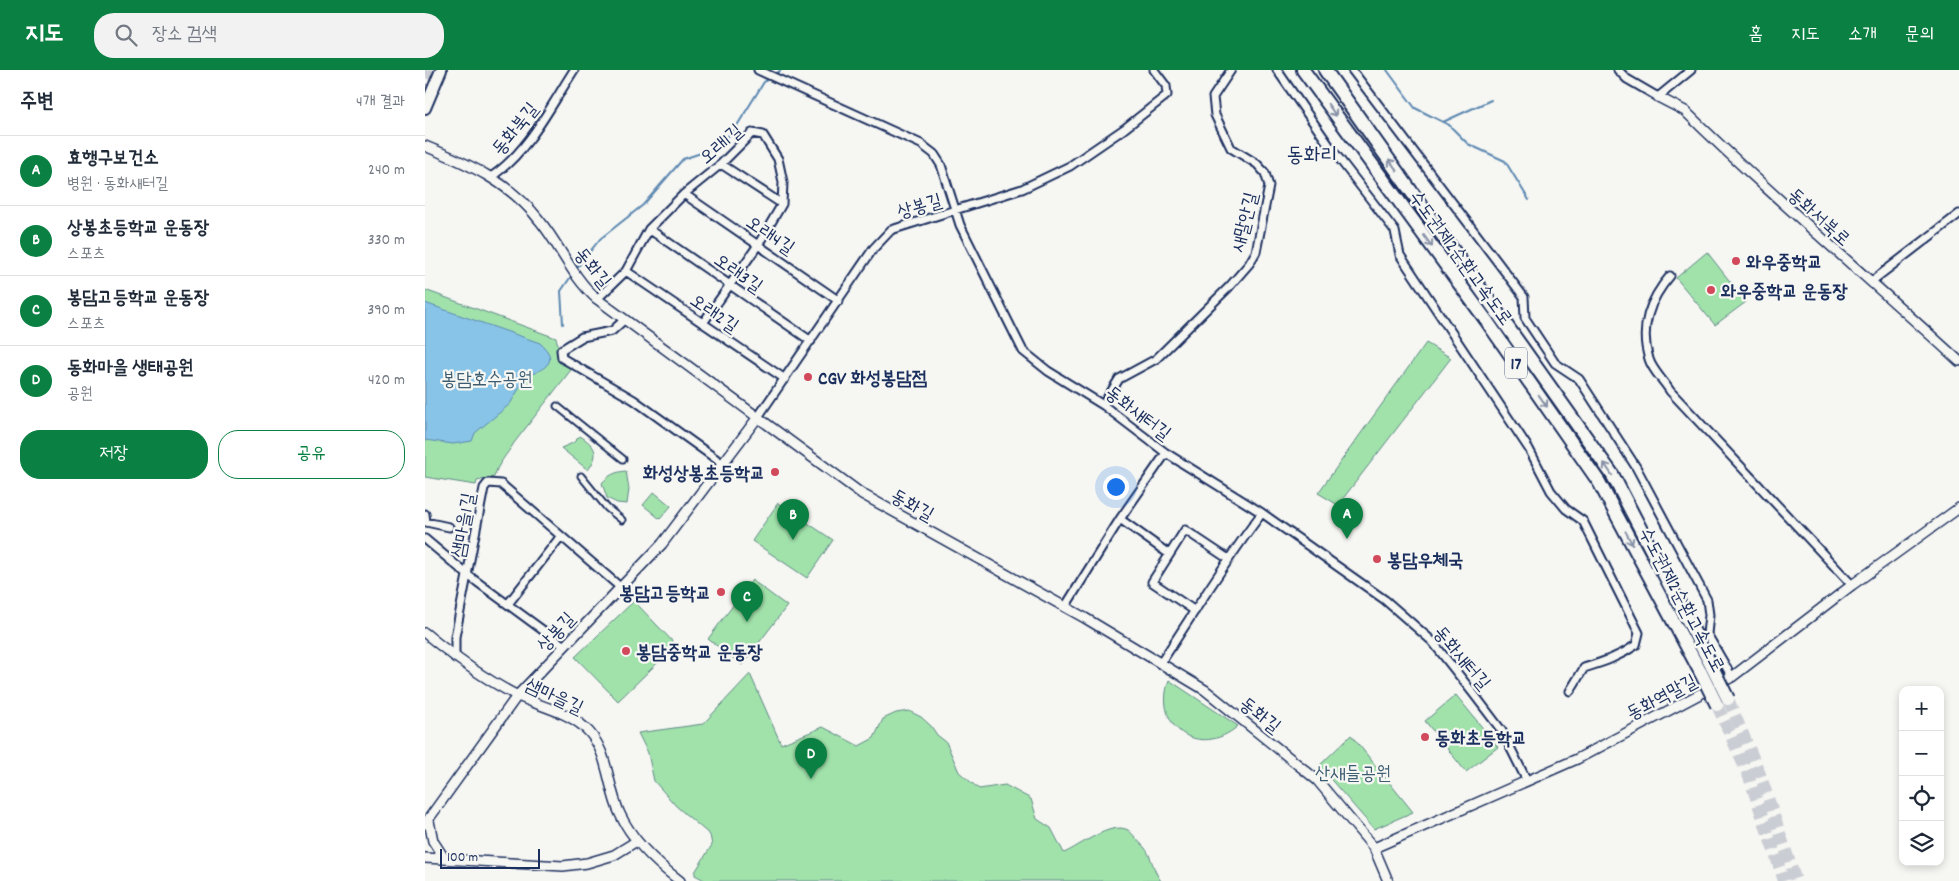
<!DOCTYPE html>
<html lang="ko">
<head>
<meta charset="utf-8">
<style>
  :root { --surface:#fff; --page:#f2f2f3; --text:#1f2937; --muted:#747a83; --line:#e0e1e3; --accent:#0b8043 }
  body { margin:0; font-family:Dekko,"Poor Story",sans-serif; background:var(--page); color:var(--text) }
  .controls { position:absolute; right:15px; bottom:15px; display:grid; overflow:hidden; border-radius:10px; box-shadow:0 2px 8px #0003 }
  .controls button { width:45px; height:45px; display:grid; place-items:center; padding:0; border:0; border-bottom:1px solid var(--line); background:var(--surface); color:var(--text); font:25px sans-serif }
  .scale { position:absolute; left:15px; bottom:12px; width:100px; box-sizing:border-box; padding-left:5px; border:2px solid #1b2f5e; border-top:0; font-size:14px; line-height:18px; white-space:nowrap; color:#1b2f5e; -webkit-text-stroke:4px #f6f6f2; paint-order:stroke }
  .you { position:absolute; left:690px; top:416px; width:18px; height:18px; margin:-12px; border:4px solid #fff; border-radius:50%; background:#1a73e8; box-shadow:0 0 0 8px #1a73e833 }
  .badge { display:grid; place-items:center; width:32px; height:32px; border-radius:50%; background:var(--accent); color:#fff; font-size:16px; font-weight:700 }
  .pin { position:absolute; translate:-50% -41px; filter:drop-shadow(0 1px 2px #0008) }
  .pin::after { content:''; position:absolute; top:26px; width:18px; height:15px; background:inherit; clip-path:polygon(0 0,100% 0,50% 100%) }
  .list { margin:0; padding:0; list-style:none }
  h2 { display:flex; justify-content:space-between; align-items:center; height:65px; margin:0; padding:0 20px; font-size:21px }
  h2 small { font-size:16px; font-weight:400; color:var(--muted) }
  .list li { display:grid; grid-template-columns:32px 1fr auto; gap:15px; align-items:center; box-sizing:border-box; height:70px; padding:0 20px; border-top:1px solid var(--line) }
  .list b { display:block; font-size:19px; white-space:nowrap }
  .list p { margin:0; font-size:16px; white-space:nowrap; color:var(--muted) }
  .list em { font-size:16px; font-style:normal; color:var(--muted) }
  .actions { display:flex; gap:10px; padding:15px 20px }
  .actions a { flex:1; padding:11px 0; border:1px solid var(--accent); border-radius:20px; text-align:center; font-size:18px; color:var(--accent) }
  .actions .main { background:var(--accent); color:#fff }
  .icon { flex:none; width:28px; height:28px; fill:none; stroke:currentColor; stroke-width:2; stroke-linecap:round; stroke-linejoin:round }
  .map { position:relative; flex:none; width:1534px; height:811px; overflow:hidden }
  header { display:flex; align-items:center; gap:30px; box-sizing:border-box; height:70px; padding:0 25px; background:var(--accent); color:#fff }
  header strong { font-size:24px }
  nav { display:flex; gap:28px; margin-inline-start:auto; font-size:18px }
  .search { width:350px; height:45px; background:var(--page); display:flex; align-items:center; gap:12px; box-sizing:border-box; padding:0 18px; border-radius:20px; color:var(--muted); font-size:19px }
  main { display:flex }
  aside { flex:1; background:var(--surface) }
  .map>svg:first-child { display:block }
  .green { fill:#a1e2ab; stroke:#5e8884 }
  .water { fill:#88c4e8; stroke:#5c88b1 }
  .lines { fill:none; stroke-linecap:round; stroke-linejoin:round }
  .stream { stroke:#5c88b1; stroke-width:2 }
  .secondary-tunnel { stroke:#caced4; stroke-width:10; stroke-dasharray:10 5; stroke-linecap:butt }
  .motorway-tunnel { stroke:#caced4; stroke-width:12; stroke-dasharray:12 6; stroke-linecap:butt }
  .pedestrian-casing { stroke:#1b2f5e; stroke-width:9 }
  .minor-casing { stroke:#1b2f5e; stroke-width:11 }
  .tertiary-casing { stroke:#1b2f5e; stroke-width:12 }
  .secondary-casing { stroke:#1b2f5e; stroke-width:14 }
  .motorway-casing { stroke:#1b2f5e; stroke-width:16 }
  .pedestrian { stroke:#f6f6f2; stroke-width:5 }
  .minor { stroke:#f6f6f2; stroke-width:7 }
  .tertiary { stroke:#f6f6f2; stroke-width:9 }
  .secondary { stroke:#f6f6f2; stroke-width:10 }
  .motorway { stroke:#f6f6f2; stroke-width:12 }
  .motorway-bridge-casing { stroke:#1b2f5e; stroke-width:16; stroke-linecap:butt }
  .motorway-bridge { stroke:#f6f6f2; stroke-width:12 }
  .oneway { stroke:#8892a8 }
  .poi-dot { fill:#d1495b; stroke:#f6f6f2; stroke-width:2 }
  .labels { text-anchor:middle; stroke-width:4.5; stroke-linejoin:round; paint-order:stroke }
  .shield { fill:#f6f6f2; stroke:#5d6b8a; stroke-width:1 }
  .shield-label { font-size:18px; font-weight:bold; fill:#1b2f5e }
  .street-label { font-size:19px; fill:#1b2f5e; stroke:#f6f6f2 }
  .poi-label { font-size:19px; font-weight:bold; fill:#1b2f5e; stroke:#f6f6f2; text-anchor:start }
  .park-label { font-size:19px; fill:#3c5c71; stroke:#f6f6f2 }
  .quarter-label { font-size:21px; fill:#1b2f5e; stroke:#f6f6f2 }
</style>
</head>
<body>
<header>
<strong>지도</strong>
<div class="search"><svg class="icon" aria-label="search" viewBox="0 0 24 24"><circle cx="10" cy="10" r="6"/><path d="M15 15l6 6"/></svg>장소 검색</div>
<nav><a>홈</a><a>지도</a><a>소개</a><a>문의</a></nav>
</header>
<main>
<aside>
<h2>주변<small>4개 결과</small></h2>
<ul class="list">
<li><span class="badge">A</span><div><b>효행구보건소</b><p>병원 · 동화새터길</p></div><em>240 m</em></li>
<li><span class="badge">B</span><div><b>상봉초등학교 운동장</b><p>스포츠</p></div><em>330 m</em></li>
<li><span class="badge">C</span><div><b>봉담고등학교 운동장</b><p>스포츠</p></div><em>390 m</em></li>
<li><span class="badge">D</span><div><b>동화마을 생태공원</b><p>공원</p></div><em>420 m</em></li>
</ul>
<div class="actions"><a class="main">저장</a><a>공유</a></div>
</aside>
<div class="map">
<svg width="1534" height="811" viewBox="0 0 1534 811">
  <rect width="100%" height="100%" fill="#f6f6f2"/>
  <filter id="ink" filterUnits="userSpaceOnUse"><feTurbulence type="fractalNoise" baseFrequency=".02" numOctaves="2"/><feDisplacementMap in="SourceGraphic" scale="10" xChannelSelector="R" yChannelSelector="G"/><feConvolveMatrix kernelMatrix="1 2 1 2 8 2 1 2 1" color-interpolation-filters="sRGB"/></filter>
  <g filter="url(#ink)">
    <path class="green" d="M1282 182 1321 232 1290 255 1251 208Z
      M0 220 131 268 137 288 149 296 89 373C82 385 73 393 69 407L52 411 51 415 0 407Z
      M1001 273 1026 288 913 435 893 423Z
      M155 366C171 376 175 384 163 400L136 378 148 373Z
      M201 401 204 419 202 434 192 433 182 428 177 413C184 405 190 402 201 401Z
      M229 422 246 436 235 449 218 435Z
      M353 433 408 470 382 508 327 471Z
      M327 510 362 536 317 595 283 569Z
      M209 531 251 575 193 631 150 587Z
      M325 604 356 674 398 657 434 676 449 668 458 649 471 643 484 641 496 647 506 656 512 665 521 672 534 702 554 719 580 715 606 729 612 749 626 758 639 783C655 776 686 751 703 760 707 763 715 773 719 777 727 786 728 801 736 811H281L270 805V802L287 775 285 765 251 736 229 711 223 683 213 663 278 654Z
      M744 610 813 656C775 689 727 658 744 610Z
      M1031 625 1073 677 1041 702 1000 651Z
      M926 665 988 742 949 759 894 696Z"/>
    <path class="water" d="M0 233 115 273C136 292 119 299 101 307L85 334 50 363 47 371 28 374 0 370Z"/>
    <g class="lines">
      <path class="stream" d="M962 0 990 38 1024 55 1043 74 1080 91 1104 130
        M349 5 356 0
        M1018 52 1066 30
        M151 199 175 169 218 135 258 89 282 81 299 71 313 54 339 12 345 8
        M138 254 136 221 147 205"/>
      <path class="secondary-tunnel" d="M0 5 2 0
        M0 24 9 0"/>
      <path class="motorway-tunnel" d="M1303 629 1335 704 1371 811
        M1292 635 1324 707 1359 811"/>
      <defs>
        <path id="pedestrian" d="M132 336 198 389
          M156 406 182 438 197 450"/>
        <path id="minor" d="M333 0 496 74 509 84 516 95 535 155 598 281 623 301 678 335 741 383 837 443 960 530 1007 571 1048 623 1077 661 1102 711
          M852 0 906 78 970 161 975 185 1104 379 1126 421 1141 439 1158 451 1214 563 1211 575C1194 587 1178 592 1159 598L1145 621
          M927 0 1099 227 1100 248 1130 293 1154 309 1211 397 1282 530 1284 545 1282 564 1307 607
          M1193 0 1202 9 1233 27 1266 0
          M296 94 357 134
          M66 107C104 81 125 37 149 0
          M259 124 414 231
          M224 159 386 271
          M201 201 360 309
          M1245 206C1225 229 1214 258 1224 289 1227 300 1239 311 1245 321L1427 515
          M1447 211 1534 144
          M172 229 201 201 224 159 259 124 296 94 327 63 338 65 353 89 358 112 357 134 333 175 278 253
          M199 250 187 261 157 267 136 280 137 288 209 330 298 394
          M678 335 694 309 731 289 804 217 824 194 831 182 844 116 840 103 832 94 806 78 790 45 788 27 806 0
          M333 347 448 179 466 160 597 119 645 96 699 59 742 25 741 16 729 0
          M0 444 1 452 24 457
          M695 449 744 484
          M0 469 44 506 138 575
          M83 534 136 466
          M640 537 695 449 741 383
          M770 541 727 512 760 460 802 488
          M30 588V567L59 418 63 413 76 414 195 517
          M735 594C769 543 800 491 837 443"/>
        <path id="tertiary" d="M1233 27 1260 41C1348 128 1443 207 1534 291
          M0 76C44 94 86 113 115 151 136 177 147 207 172 229L437 424 660 548 780 620 892 710 949 778 963 811
          M0 563C29 587 58 608 91 625 113 636 141 641 159 657 184 678 182 717 195 744 208 772 231 793 255 811
          M4 751 8 771 19 788
          M0 754 92 626 237 474 333 347
          M949 778 1152 689 1307 607 1427 515 1534 438
          M0 788 138 796 162 793 189 785 210 772"/>
        <path id="secondary" d="M0 38 16 0"/>
        <path id="motorway" d="M878 0 1061 250 1174 412 1276 603
          M900 0 1187 404 1287 597"/>
      </defs>
      <use href="#pedestrian" class="pedestrian-casing"/>
      <use href="#minor" class="minor-casing"/>
      <use href="#tertiary" class="tertiary-casing"/>
      <use href="#secondary" class="secondary-casing"/>
      <use href="#motorway" class="motorway-casing"/>
      <use href="#pedestrian" class="pedestrian"/>
      <use href="#minor" class="minor"/>
      <use href="#tertiary" class="tertiary"/>
      <use href="#secondary" class="secondary"/>
      <use href="#motorway" class="motorway"/>
      <defs>
        <path id="motorway-bridge" d="M1287 597 1303 629
          M1276 603 1292 635"/>
      </defs>
      <use href="#motorway-bridge" class="motorway-bridge-casing"/>
      <use href="#motorway-bridge" class="motorway-bridge"/>
    </g>
    <defs><path id="oneway-shaft" d="M-6 0H5M1.5-3L5.5 0L1.5 3" fill="none" stroke-width="1.6" stroke-linecap="round" stroke-linejoin="round" transform="scale(1.25)"/></defs>
    <g class="oneway">
      <use href="#oneway-shaft" transform="translate(907 40) rotate(55)"/>
      <use href="#oneway-shaft" transform="translate(968 95) rotate(-126)"/>
      <use href="#oneway-shaft" transform="translate(1003 171) rotate(54)"/>
      <use href="#oneway-shaft" transform="translate(1118 331) rotate(55)"/>
      <use href="#oneway-shaft" transform="translate(1183 399) rotate(-124)"/>
      <use href="#oneway-shaft" transform="translate(1204 468) rotate(62)"/>
    </g>
  </g>
  <g class="poi-dot">
    <circle cx="1311" cy="191" r="5"/>
    <circle cx="1286" cy="220" r="5"/>
    <circle cx="383" cy="307" r="5"/>
    <circle cx="350" cy="402" r="5"/>
    <circle cx="952" cy="489" r="5"/>
    <circle cx="296" cy="522" r="5"/>
    <circle cx="201" cy="581" r="5"/>
    <circle cx="1000" cy="667" r="5"/>
  </g>
  <g class="labels">
    <rect class="shield" x="1080" y="277.5" width="22" height="31" rx="4"/>
    <g class="shield-label">
      <text x="1091" y="299">17</text>
    </g>
    <g class="street-label">
      <text transform="translate(89 58) rotate(-51)" y="7">동화북길</text>
      <text transform="translate(295 73) rotate(-41)" y="7">오래1길</text>
      <text transform="translate(494 135) rotate(-16)" y="7">상봉길</text>
      <text transform="translate(1395 146) rotate(42)" y="7">동화서북로</text>
      <text transform="translate(818 152) rotate(-76)" y="7">새말안길</text>
      <text transform="translate(346 164) rotate(34)" y="7">오래4길</text>
      <text transform="translate(1037 187) rotate(54)" y="7">수도권제2순환고속도로</text>
      <text transform="translate(169 197) rotate(51)" y="7">동화길</text>
      <text transform="translate(314 202) rotate(35)" y="7">오래3길</text>
      <text transform="translate(290 242) rotate(34)" y="7">오래2길</text>
      <text transform="translate(714 342) rotate(37)" y="7">동화새터길</text>
      <text transform="translate(488 434) rotate(29)" y="7">동화길</text>
      <text transform="translate(37 455) rotate(-80)" y="7">샘마을1길</text>
      <text transform="translate(1258 529) rotate(62)" y="7">수도권제2순환고속도로</text>
      <text transform="translate(130 561) rotate(-47)" y="7">상봉길</text>
      <text transform="translate(1038 587) rotate(50)" y="7">동화새터길</text>
      <text transform="translate(130 625) rotate(25)" y="7">샘마을길</text>
      <text transform="translate(1236 626) rotate(-28)" y="7">동화역말길</text>
      <text transform="translate(836 644) rotate(38)" y="7">동화길</text>
    </g>
    <g class="poi-label">
      <text x="1321" y="198">와우중학교</text>
      <text x="1296" y="227">와우중학교 운동장</text>
      <text x="393" y="314">CGV 화성봉담점</text>
      <text x="340" y="409" text-anchor="end">화성상봉초등학교</text>
      <text x="962" y="496">봉담우체국</text>
      <text x="286" y="529" text-anchor="end">봉담고등학교</text>
      <text x="211" y="588">봉담중학교 운동장</text>
      <text x="1010" y="674">동화초등학교</text>
    </g>
    <g class="park-label">
      <text x="62" y="315">봉담호수공원</text>
      <text x="928" y="709">산새들공원</text>
    </g>
    <g class="quarter-label">
      <text x="887" y="91">동화리</text>
    </g>
  </g>
</svg>
<div class="controls">
<button>+</button>
<button>−</button>
<button><svg class="icon" aria-label="locate" viewBox="0 0 24 24"><circle cx="12" cy="12" r="6"/><path d="M12 2v4M12 18v4M2 12h4M18 12h4"/></svg></button>
<button><svg class="icon" aria-label="layers" viewBox="0 0 24 24"><path d="M12 4l9 5-9 5-9-5zM3 14l9 5 9-5"/></svg></button>
</div>
<div class="scale">100 m</div>
<div class="you"></div>
<div class="pin badge" style="left:922px;top:469px">A</div>
<div class="pin badge" style="left:368px;top:470px">B</div>
<div class="pin badge" style="left:322px;top:552px">C</div>
<div class="pin badge" style="left:386px;top:709px">D</div>
</div>
</main>
</body>
</html>
